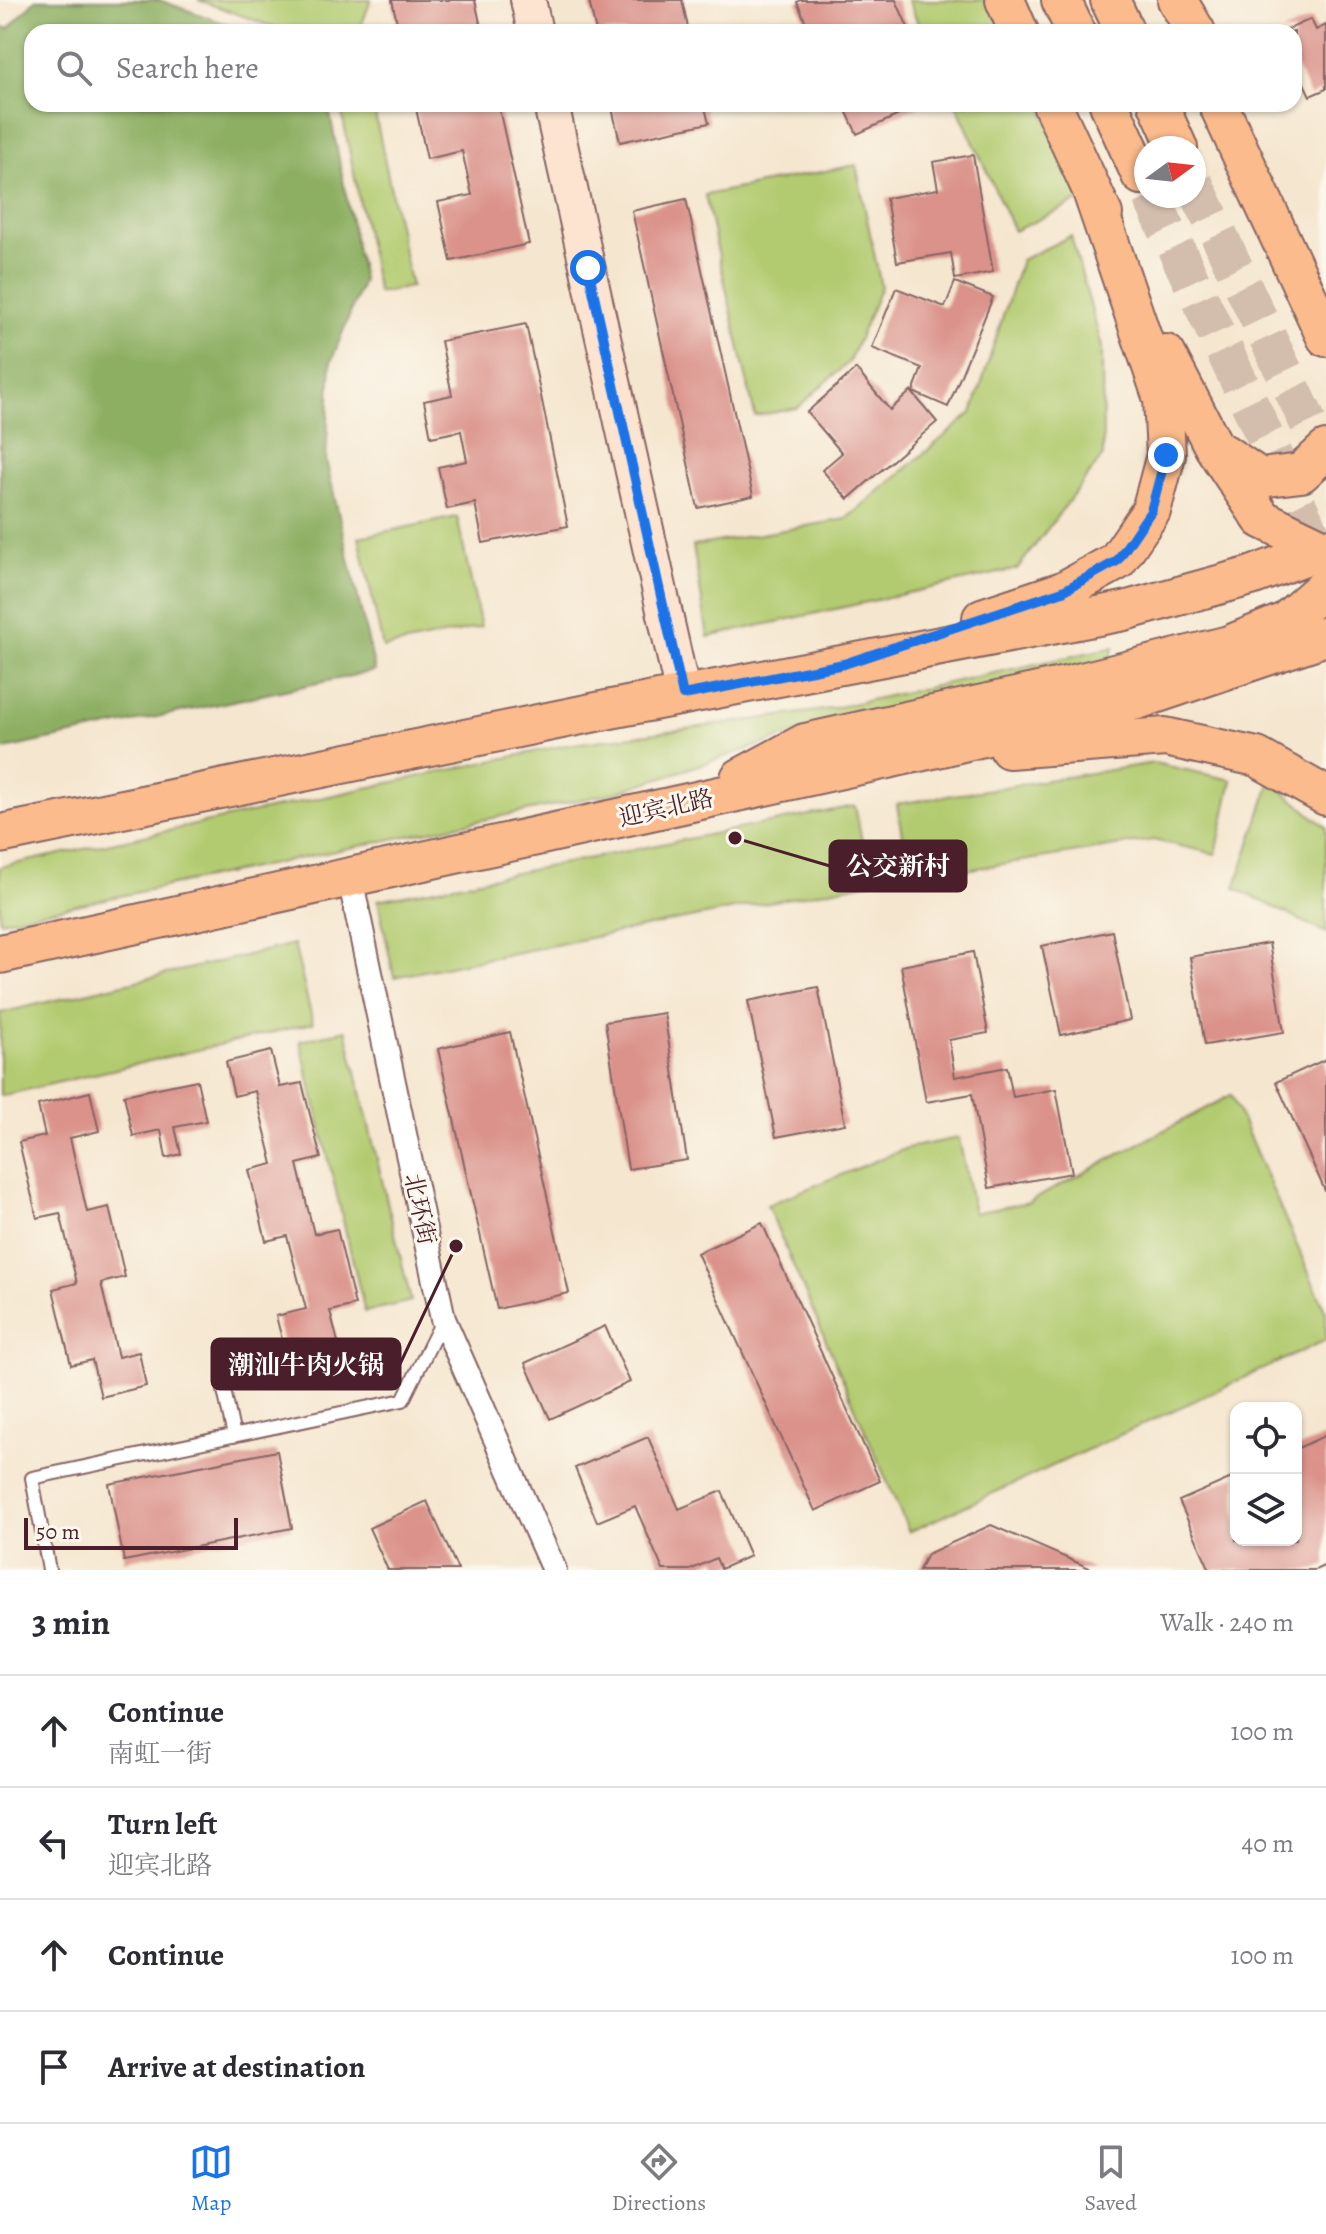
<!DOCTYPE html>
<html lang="en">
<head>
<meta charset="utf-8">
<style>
  :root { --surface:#fff; --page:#f7f7f7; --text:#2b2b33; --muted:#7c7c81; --line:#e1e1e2; --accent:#1a73e8 }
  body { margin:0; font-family:Alegreya,"Noto Serif SC",serif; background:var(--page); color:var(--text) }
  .controls { position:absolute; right:24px; bottom:24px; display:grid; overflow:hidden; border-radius:16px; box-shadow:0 2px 6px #0004 }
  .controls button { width:72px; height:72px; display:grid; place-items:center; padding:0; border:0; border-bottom:2px solid var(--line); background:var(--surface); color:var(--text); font:40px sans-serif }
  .compass { position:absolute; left:1134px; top:136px; width:72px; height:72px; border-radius:50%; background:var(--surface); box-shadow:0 2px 6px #0004; rotate:75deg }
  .scale { position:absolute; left:24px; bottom:20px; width:214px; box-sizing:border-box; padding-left:8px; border:4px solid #4a1f2b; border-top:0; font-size:22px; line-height:28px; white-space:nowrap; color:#4a1f2b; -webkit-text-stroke:6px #fbf7ec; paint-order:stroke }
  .stop { position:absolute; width:24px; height:24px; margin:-18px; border:6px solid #1a73e8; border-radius:50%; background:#fff }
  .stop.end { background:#1a73e8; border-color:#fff; box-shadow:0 2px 8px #0008 }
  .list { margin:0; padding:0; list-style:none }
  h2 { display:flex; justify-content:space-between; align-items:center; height:104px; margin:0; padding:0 32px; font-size:34px }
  h2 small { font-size:26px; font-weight:400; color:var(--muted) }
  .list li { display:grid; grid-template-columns:52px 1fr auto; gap:24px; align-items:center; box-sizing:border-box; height:112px; padding:0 32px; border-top:2px solid var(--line) }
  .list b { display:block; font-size:30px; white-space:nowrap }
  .list p { margin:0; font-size:26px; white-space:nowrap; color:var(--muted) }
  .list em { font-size:26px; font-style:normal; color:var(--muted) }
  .icon { flex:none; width:44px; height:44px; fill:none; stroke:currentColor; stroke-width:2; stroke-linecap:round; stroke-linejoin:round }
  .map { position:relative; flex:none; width:1326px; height:1570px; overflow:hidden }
  .search { position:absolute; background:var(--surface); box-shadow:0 2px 6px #0004; left:24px; right:24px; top:24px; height:88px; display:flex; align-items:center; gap:20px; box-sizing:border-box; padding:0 28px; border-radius:24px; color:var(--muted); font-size:30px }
  .sheet { height:552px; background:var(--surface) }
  nav { display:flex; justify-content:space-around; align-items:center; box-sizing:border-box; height:112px; border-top:2px solid var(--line); background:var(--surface); font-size:22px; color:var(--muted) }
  nav a { display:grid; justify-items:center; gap:4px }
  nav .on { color:var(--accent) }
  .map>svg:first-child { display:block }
  .green { fill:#b2cb70; stroke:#7e754e; stroke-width:2 }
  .forest { fill:#8daf62; stroke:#6c6746; stroke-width:2 }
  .building { fill:#da928a }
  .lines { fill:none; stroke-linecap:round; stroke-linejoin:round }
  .primary-tunnel { stroke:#d3beae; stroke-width:38; stroke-dasharray:38 19; stroke-linecap:butt }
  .service-casing { stroke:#866564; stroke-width:16 }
  .minor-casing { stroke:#866564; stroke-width:28 }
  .secondary-casing { stroke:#866564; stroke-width:38 }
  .primary-casing { stroke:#866564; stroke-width:42 }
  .service { stroke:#fff; stroke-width:12 }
  .minor { stroke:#fff; stroke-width:24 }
  .secondary { stroke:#fde4d1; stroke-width:34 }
  .primary { stroke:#fbbb8c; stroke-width:38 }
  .route { stroke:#1a73e8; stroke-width:10 }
  .labels { text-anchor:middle; stroke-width:6; stroke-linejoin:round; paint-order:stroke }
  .street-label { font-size:24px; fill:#4a1f2b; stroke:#fbf7ec }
  .leader { fill:none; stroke:#4a1f2b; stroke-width:3 }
  .callout-dot { fill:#4a1f2b; stroke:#fbf7ec; stroke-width:3 }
  .callout { fill:#4a1f2b; stroke:#4a1f2b; stroke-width:3 }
  .callout-label { font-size:26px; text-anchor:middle; font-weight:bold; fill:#fff }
</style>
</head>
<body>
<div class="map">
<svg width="1326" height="1570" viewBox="0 0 1326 1570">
  <rect width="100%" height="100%" fill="#fbf7ec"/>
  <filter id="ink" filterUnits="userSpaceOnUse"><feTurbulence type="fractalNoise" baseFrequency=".0125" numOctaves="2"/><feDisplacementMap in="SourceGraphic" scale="16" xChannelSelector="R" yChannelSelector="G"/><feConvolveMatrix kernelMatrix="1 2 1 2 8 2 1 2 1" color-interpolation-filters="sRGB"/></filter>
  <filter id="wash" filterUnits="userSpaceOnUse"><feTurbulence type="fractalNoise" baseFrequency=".006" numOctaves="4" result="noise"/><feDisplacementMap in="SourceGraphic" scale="32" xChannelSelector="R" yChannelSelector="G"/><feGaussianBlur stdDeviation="1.8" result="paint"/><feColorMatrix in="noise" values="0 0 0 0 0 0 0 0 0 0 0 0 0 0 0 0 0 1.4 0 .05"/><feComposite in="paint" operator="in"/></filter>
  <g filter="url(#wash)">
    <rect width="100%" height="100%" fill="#f5e6cf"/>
    <path class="green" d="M198 0H371L359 32H288Z
      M908 0H992L1006 32H922Z
      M340 104H373L411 287 378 293Z
      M956 104H1040L1083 199 1014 231Z
      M856 165 881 287 849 362 797 408 755 416 705 195Z
      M1071 236 1102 347 1103 456 1017 569 708 637 693 546 846 519 972 413 1021 260Z
      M457 517 481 627 383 648 359 537Z
      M1114 647 1110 658 831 722 617 792 0 921V867L566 745 824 710Z
      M1154 763 1232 780 1216 854 1153 840 909 879 897 804Z
      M1271 781 1326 827V933L1235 888Z
      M855 806 870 882 394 977 378 900Z
      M294 944 313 1023 0 1096V1013Z
      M346 1030 411 1301 365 1312 300 1041Z
      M1231 1095 1326 1312V1340L909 1532 767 1205 907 1148 959 1138 974 1213 1029 1202Z"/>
    <path class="forest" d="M35 0H159L249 32H32V104H328L363 281 331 362 326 460 375 671 0 750V26L8 29Z"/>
    <g id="blocks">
      <path class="building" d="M392 0H475L482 32H399Z
        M595 0H682L689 32H596L589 1Z
        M800 0H896L910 32H810L797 2Z
        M1311 19 1316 30 1326 25V89L1310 96 1294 62V32H1282Z
        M415 104H498L529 244 451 261 438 202 472 195 462 151 427 159Z
        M611 104H704L709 123 620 142Z
        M843 104H923L857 134Z
        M973 155 993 272 955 279 951 253 897 262 886 198 938 189 933 162Z
        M686 199 753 496 698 508 632 211Z
        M955 282 993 297 948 407 913 392 922 368 872 348 896 288 945 307Z
        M526 324 568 526 483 543 475 503 447 509 438 467 467 461 461 431 431 437 424 401 452 395 441 341Z
        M856 369 890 410 911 391 937 422 848 499 822 470 842 453 807 412Z
        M1112 931 1130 1020 1061 1035 1042 946Z
        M1269 943 1284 1032 1205 1045 1190 957Z
        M973 952 988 1033 949 1040 955 1077 1007 1067 1013 1097 1056 1089 1072 1173 989 1188 972 1094 926 1102 901 966Z
        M818 987 845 1124 776 1137 748 1001Z
        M664 1013 687 1160 628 1169 605 1022Z
        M510 1032 569 1293 497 1309 438 1049Z
        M271 1051 280 1087 302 1083 321 1158 297 1164 314 1234 337 1229 355 1305 330 1311 338 1342 286 1355 276 1316 306 1309 287 1236 266 1241 249 1170 273 1164 255 1091 234 1096 226 1062Z
        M1326 1059V1193L1276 1082Z
        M197 1080 206 1121 175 1127 181 1154 166 1158 161 1130 133 1136 124 1095Z
        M90 1092 99 1131 70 1138 87 1212 109 1207 125 1277 101 1283 118 1357 139 1352 146 1386 101 1397 92 1360 71 1365 53 1289 77 1283 60 1213 37 1218 19 1142 45 1136 38 1105Z
        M762 1223 880 1481 815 1511 697 1253Z
        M605 1326 630 1382 550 1419 525 1363Z
        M1326 1435V1565L1315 1570H1210L1179 1501 1236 1476V1540H1296V1449Z
        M648 1437 679 1509 722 1491 750 1556 721 1569 716 1558 690 1570H663L635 1506 597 1522 575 1468Z
        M277 1451 292 1528 124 1561 109 1484Z
        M427 1501 458 1570H388L369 1528Z
        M991 1525 1094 1570H919L927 1554Z"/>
    </g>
  </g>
  <g filter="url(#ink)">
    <use href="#blocks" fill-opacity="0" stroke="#866564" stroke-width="2"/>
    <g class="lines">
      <path class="primary-tunnel" d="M1194 183 1326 460
        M1151 196 1326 565"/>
      <defs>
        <path id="service" d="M224 1390 234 1436
          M49 1570 32 1478 403 1400 443 1319"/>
        <path id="minor" d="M350 878 443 1319 554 1570"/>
        <path id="secondary" d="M528 0 535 32
          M551 104 683 695"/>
        <path id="primary" d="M1005 0 1019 32
          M1061 0 1076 32
          M1110 0 1125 32
          M1177 0 1196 32
          M1052 104 1103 214
          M1109 104 1141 175
          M1158 104 1178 148
          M1218 104 1326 337
          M1166 354 1214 447 1262 519 1326 550
          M1223 453 1260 478 1301 473 1326 450
          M982 618 1063 591 1117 561 1151 511 1166 455 1163 399 1092 191
          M1009 749 1165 737 1257 757 1326 796
          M740 778 805 743 1070 685 1229 645 1285 622 1326 586
          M0 834 611 709 1124 611 1251 576 1326 548
          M0 954 942 747 1137 700 1326 636"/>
      </defs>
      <use href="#service" class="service-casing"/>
      <use href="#minor" class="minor-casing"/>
      <use href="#secondary" class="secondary-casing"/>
      <use href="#primary" class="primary-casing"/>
      <use href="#service" class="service"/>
      <use href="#minor" class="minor"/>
      <use href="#secondary" class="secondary"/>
      <use href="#primary" class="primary"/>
    </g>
  </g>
  <g class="lines" filter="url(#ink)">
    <path class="route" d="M588 268 683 695 844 664 1063 591 1117 561 1151 511 1166 455"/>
  </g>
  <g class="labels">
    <g class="street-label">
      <text transform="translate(666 808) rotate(-13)" y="8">迎宾北路</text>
      <text transform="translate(420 1209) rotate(78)" y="8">北环街</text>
    </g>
  </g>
  <path class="leader" d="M735 838L830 866M456 1246L400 1364"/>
  <g class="callout-dot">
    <circle cx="735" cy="838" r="8"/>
    <circle cx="456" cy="1246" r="8"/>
  </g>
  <g class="callout">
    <rect x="830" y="841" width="136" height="50" rx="8"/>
    <rect x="212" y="1339" width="188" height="50" rx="8"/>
  </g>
  <g class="callout-label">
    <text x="898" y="875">公交新村</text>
    <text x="306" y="1374">潮汕牛肉火锅</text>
  </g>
</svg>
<div class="controls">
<button><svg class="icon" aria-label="locate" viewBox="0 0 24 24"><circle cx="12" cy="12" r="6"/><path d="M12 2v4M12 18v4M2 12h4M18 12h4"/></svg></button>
<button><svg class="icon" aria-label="layers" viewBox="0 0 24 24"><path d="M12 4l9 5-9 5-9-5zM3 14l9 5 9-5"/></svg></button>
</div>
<svg class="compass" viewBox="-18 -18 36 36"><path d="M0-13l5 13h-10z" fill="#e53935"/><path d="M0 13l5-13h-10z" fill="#7c7c81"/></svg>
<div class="scale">50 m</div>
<div class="stop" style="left:588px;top:268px"></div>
<div class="stop end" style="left:1166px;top:455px"></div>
<div class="search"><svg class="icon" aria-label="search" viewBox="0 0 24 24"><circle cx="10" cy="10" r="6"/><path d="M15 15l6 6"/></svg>Search here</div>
</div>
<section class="sheet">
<h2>3 min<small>Walk · 240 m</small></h2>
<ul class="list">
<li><svg class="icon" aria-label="ahead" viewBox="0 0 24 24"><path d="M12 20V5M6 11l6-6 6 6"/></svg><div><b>Continue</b><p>南虹一街</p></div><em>100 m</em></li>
<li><svg class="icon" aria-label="left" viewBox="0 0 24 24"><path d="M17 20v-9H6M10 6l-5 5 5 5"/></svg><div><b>Turn left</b><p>迎宾北路</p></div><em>40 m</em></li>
<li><svg class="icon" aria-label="ahead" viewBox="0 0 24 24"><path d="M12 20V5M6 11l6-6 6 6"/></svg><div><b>Continue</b></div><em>100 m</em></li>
<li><svg class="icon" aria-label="arrive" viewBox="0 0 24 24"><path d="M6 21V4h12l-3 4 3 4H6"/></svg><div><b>Arrive at destination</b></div></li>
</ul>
</section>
<nav>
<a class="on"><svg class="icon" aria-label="map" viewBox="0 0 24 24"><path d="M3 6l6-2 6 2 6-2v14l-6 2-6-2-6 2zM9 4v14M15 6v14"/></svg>Map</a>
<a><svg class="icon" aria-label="directions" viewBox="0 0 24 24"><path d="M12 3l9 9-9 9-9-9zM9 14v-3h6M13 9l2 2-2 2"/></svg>Directions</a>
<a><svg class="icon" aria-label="saved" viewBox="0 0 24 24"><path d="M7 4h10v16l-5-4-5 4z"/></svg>Saved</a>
</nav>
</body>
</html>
